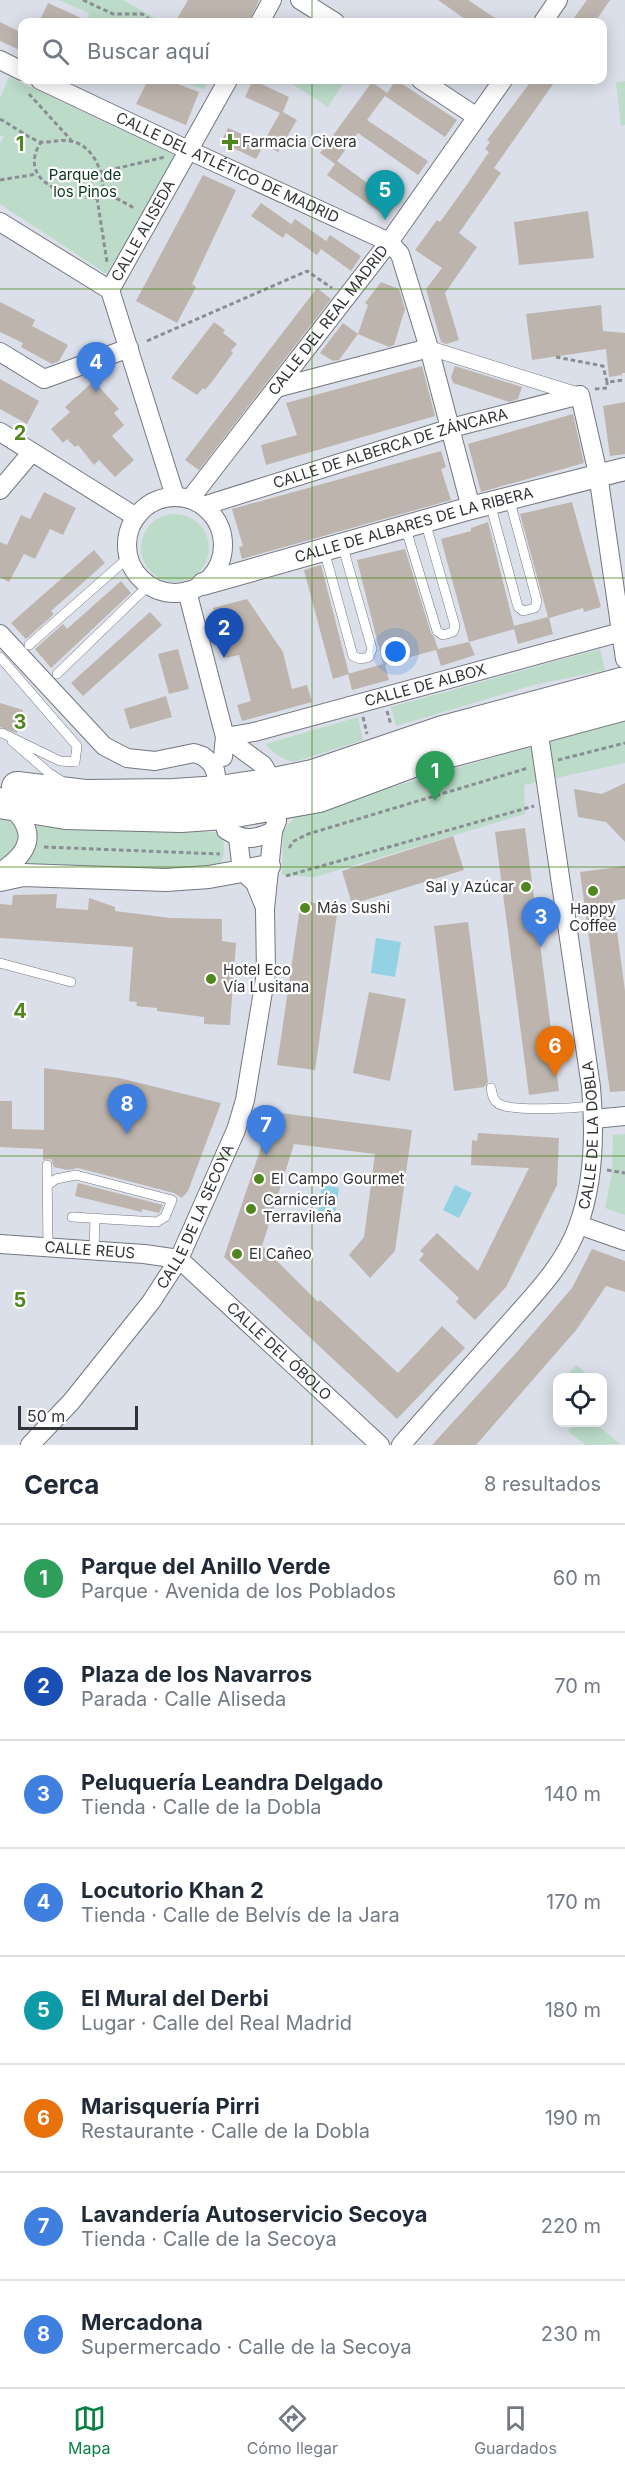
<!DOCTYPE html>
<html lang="es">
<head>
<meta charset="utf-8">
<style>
  :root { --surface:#fff; --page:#f2f2f3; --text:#1f2937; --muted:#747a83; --line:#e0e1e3; --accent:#0b8043 }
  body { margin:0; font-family:Inter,sans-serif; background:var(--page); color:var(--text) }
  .controls { position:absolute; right:18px; bottom:18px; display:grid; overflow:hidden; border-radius:12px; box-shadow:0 3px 15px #0003 }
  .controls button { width:54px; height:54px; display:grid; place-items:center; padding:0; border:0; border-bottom:2px solid var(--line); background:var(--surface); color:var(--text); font:30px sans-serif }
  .scale { position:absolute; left:18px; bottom:15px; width:120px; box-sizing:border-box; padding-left:6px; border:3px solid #313337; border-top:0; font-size:16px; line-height:21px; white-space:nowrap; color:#313337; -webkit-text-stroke:4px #fff; paint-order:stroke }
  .you { position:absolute; left:396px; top:652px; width:21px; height:21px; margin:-15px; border:4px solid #fff; border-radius:50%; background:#1a73e8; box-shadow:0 0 0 9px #1a73e833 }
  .badge { display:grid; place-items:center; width:39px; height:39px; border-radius:50%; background:var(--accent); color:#fff; font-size:20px; font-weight:700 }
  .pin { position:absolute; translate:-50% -50px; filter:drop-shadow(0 2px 3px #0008) }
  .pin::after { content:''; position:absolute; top:32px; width:21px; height:18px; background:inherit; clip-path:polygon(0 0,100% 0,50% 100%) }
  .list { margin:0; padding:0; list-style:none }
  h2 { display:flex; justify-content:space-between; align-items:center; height:78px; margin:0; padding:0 24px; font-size:26px }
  h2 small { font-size:20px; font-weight:400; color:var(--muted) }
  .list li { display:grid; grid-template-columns:39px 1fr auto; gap:18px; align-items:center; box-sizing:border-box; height:108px; padding:0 24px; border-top:2px solid var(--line) }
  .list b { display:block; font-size:22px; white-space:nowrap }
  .list p { margin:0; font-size:20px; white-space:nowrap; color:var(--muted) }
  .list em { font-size:20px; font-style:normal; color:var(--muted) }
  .icon { flex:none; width:33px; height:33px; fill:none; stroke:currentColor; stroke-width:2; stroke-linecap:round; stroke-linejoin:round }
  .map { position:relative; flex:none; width:625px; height:1445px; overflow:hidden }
  .search { position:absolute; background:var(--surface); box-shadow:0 3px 15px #0003; left:18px; right:18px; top:18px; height:66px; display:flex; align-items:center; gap:15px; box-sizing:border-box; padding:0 21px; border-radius:12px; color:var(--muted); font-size:22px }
  .sheet { height:942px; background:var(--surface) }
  nav { display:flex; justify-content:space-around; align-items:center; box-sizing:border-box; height:84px; border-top:2px solid var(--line); background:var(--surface); font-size:16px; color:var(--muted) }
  nav a { display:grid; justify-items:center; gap:3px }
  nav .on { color:var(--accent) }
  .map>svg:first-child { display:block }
  .green { fill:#bcdbc9 }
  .water { fill:#93d2e3 }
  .building { fill:#bdb4ad }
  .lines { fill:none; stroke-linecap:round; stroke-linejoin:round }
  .service-casing { stroke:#737780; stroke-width:10 }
  .pedestrian-casing { stroke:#737780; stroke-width:15 }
  .minor-casing { stroke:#737780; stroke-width:20 }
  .tertiary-casing { stroke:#737780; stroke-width:24 }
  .primary-casing { stroke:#737780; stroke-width:32 }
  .path { stroke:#8a8e95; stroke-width:3; stroke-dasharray:4.5 3; stroke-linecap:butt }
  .service { stroke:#fff; stroke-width:9 }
  .pedestrian { stroke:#fff; stroke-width:14 }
  .minor { stroke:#fff; stroke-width:18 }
  .tertiary { stroke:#fff; stroke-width:22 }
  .primary { stroke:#fff; stroke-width:30 }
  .grid { fill:none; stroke:#50861e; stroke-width:1.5; stroke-opacity:0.55 }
  .poi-dot { fill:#50861e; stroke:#fff; stroke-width:2 }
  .labels { text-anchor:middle; stroke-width:4.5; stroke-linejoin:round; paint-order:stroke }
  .poi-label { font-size:15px; fill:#313337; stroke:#fff; text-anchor:start }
  .street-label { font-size:15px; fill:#313337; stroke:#fff }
  .park-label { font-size:15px; fill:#093522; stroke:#fff }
  .grid-label { font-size:20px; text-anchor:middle; font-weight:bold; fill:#50861e; stroke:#fff; stroke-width:4.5; stroke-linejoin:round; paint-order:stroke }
</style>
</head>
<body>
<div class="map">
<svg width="625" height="1445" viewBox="0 0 625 1445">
  <rect width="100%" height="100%" fill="#dbdfe9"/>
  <path class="green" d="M59 0H123L162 22H87L89 13Z
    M9 77 175 155 110 276 0 204V143L4 137 0 135V98Z
    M177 80H208L204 89Z
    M286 80H345L328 107Z
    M625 81V125H621L616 82Z
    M141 548a34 34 0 1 1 68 0a34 34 0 1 1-68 0Z
    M600 649 605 670 530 686 396 726 391 707Z
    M358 717 363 740 294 762C281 759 274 754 266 744Z
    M625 719V763L524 785 525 814 315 877 282 875 283 831 297 815Z
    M0 810 219 833C226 843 225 852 221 863L208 870 0 867Z
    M625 1134V1215L605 1208 612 1173 613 1135Z
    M576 1365 591 1377H566Z
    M576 1422 595 1423 620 1444 585 1445 568 1431Z"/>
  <path class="water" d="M376 938 401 942 395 977 371 973Z
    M322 1185 339 1188 334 1222 317 1219Z
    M455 1185 472 1193 459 1218 443 1210Z"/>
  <path class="building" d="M188 0H259L249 22H175Z
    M438 0H468L501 22H469Z
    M587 0H610L595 22H571Z
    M48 3 90 22H39Z
    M0 22 22 33V51L0 41Z
    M148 80H167L199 92 186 125 136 104Z
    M253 80 289 97 283 112 297 120 278 152 264 144 256 159 221 142 228 128 263 143 280 113 245 97Z
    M396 80 457 120 445 137 385 96Z
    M532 80H556L494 168 501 173 459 233 477 247 445 293 459 340 446 344 441 342 426 289 442 268 415 250 437 220 440 222 468 183 489 152 485 149 490 142 487 140Z
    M372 82 387 93 367 120 428 161 418 175 358 133 337 161 396 204 387 217 327 175 335 164 320 153Z
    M203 175 236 190 192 284 196 287 177 323 136 301Z
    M261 203 291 224 288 229 295 219 326 241 330 235 361 256 351 271 321 249 317 255 286 233 283 238 251 216Z
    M588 211 594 258 519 265 514 222Z
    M381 282 399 289 405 309 394 345 389 347 358 334 368 305 365 303Z
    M317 288 331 299 199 470 185 460Z
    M0 302 35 320 32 326 68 345 59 361 52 364 21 347 23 343 0 332Z
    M601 305 603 331 625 333V373H622V375L609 377 606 349 532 360 526 314Z
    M214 322 225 330 223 333 237 344 231 351 233 353 214 379 205 390 203 388 197 395 171 378Z
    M343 323 358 334 339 360 333 361 320 353Z
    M422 366 435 416 266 465 261 445 297 435 286 403Z
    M455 366 522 387 518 399 509 402 453 383 451 377Z
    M0 379 39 401 27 424 0 409Z
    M94 381 119 409 114 413 124 425 112 436 134 460 115 477 99 460 94 465 78 445 75 447 67 439 63 443 51 429 70 412 65 407Z
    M625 402V454L610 456 603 406Z
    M573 414 584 463 481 492 468 444Z
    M441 451 446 467 441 469 451 500 242 559 239 547 243 546 232 509Z
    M44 492 76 508 63 535 50 529 35 559 24 554 9 582 0 577V542L7 545 21 515 30 519Z
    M572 502 601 607 584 612 583 608 549 618 553 634 518 644 514 629 469 642 441 539 471 531V528L488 522 514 626 548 617 520 514Z
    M405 549 431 633 434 637 438 649 469 642 475 655 441 666 436 650 399 660 385 665 389 680 352 690 348 674 383 664 357 560Z
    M94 550 105 563 51 611 54 614 26 639 11 623Z
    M321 565 349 674 333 679 304 570Z
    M121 581 131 593 51 668 35 649 63 624 67 629Z
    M247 599 283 652 292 689 307 685 312 702 242 721 237 705 251 701 239 655 226 658 213 608Z
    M150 612 162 625 83 696 71 683Z
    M178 649 189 689 169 694 158 654Z
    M166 696 172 717 130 729 124 709Z
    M0 703 23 710 17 733 0 727Z
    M625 783V842L606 822 578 817 574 789 602 794Z
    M525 828 559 1091 529 1095 495 832Z
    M453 836 464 870 352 904 342 871Z
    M625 866V899L613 901 625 991V1091L610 1092 580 872Z
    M57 894 56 908 88 910 89 898 115 907V911L170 918 222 919V941L236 943 230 1025 204 1024V1017L157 1011V1008L136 1006 137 1002 129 1001 133 947 0 938V904L12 905 13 895Z
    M301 901 338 907 315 1070 277 1065Z
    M468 922 488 1082 484 1087 454 1091 434 926Z
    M369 992 406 999 390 1081 353 1073Z
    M44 1068 119 1078 221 1103 188 1191 182 1198 174 1193 78 1168 67 1170 54 1167 51 1159 43 1160V1149L0 1147V1101H12V1129L44 1130Z
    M273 1112 412 1130 395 1251 370 1278 349 1255 364 1237 375 1154 294 1144 262 1246 318 1302 320 1300 398 1373 442 1326 465 1348 397 1419 224 1257Z
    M478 1133 559 1138 557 1185 506 1287 475 1320 456 1302 459 1298 419 1260 424 1254 420 1251 437 1233 478 1271 529 1168 471 1165 472 1140 477 1141Z
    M78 1183 163 1205 159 1213 142 1209V1212L75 1196Z
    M592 1249 625 1261V1292L606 1286 577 1329 476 1445H432L516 1353 572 1288Z"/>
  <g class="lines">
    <defs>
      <path id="service" d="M490 503 518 607 523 611 535 608 537 601 509 498
        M405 526 437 631 443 635 453 632 455 626 425 521
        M324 550 353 656 360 659 369 657 372 649 342 544
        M29 645 129 557
        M0 657 77 746 75 762 60 761 2 733
        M57 674 149 585
        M12 741 49 773 65 783
        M0 963 71 982
        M491 1088C492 1094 493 1101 499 1104 514 1112 574 1108 593 1106
        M47 1165 48 1247
        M48 1185 56 1179 76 1175 172 1200 165 1217 157 1222 72 1217
        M94 1250 95 1218"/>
      <path id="pedestrian" d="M429 348 579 395"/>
      <g id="minor">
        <path d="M300 0 335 22"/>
        <path d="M260 22 272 0"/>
        <path d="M543 22 558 0"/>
        <path d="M0 60 22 71"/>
        <path id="s1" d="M40 80 188 150 389 242 400 254 429 348 471 508"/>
        <path d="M421 80 477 117"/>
        <path d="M0 222 110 290"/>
        <path d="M0 352 44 379 129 348"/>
        <path d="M276 388 429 348"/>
        <path d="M0 432 136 517"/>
        <path d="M0 490 32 452"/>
        <path id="s2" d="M175 496 110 290 228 80"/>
        <circle cx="175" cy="545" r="48"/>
        <path id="s3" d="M190 499 389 242 503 80"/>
        <path id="s4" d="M203 506 451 428 580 395 598 474 625 659"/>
        <path d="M187 591 225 737 223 757"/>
        <path d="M0 634 104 746 127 758 155 761 194 753 203 756 211 763 215 770 226 830C243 841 255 840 273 831"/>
        <path id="s5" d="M225 737 254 732 625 631"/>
        <path d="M238 837 242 871 255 883 264 905"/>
        <path d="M0 872C31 852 38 832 10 806"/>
        <path d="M594 1119 625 1116"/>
        <path d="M579 1225 625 1241"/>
        <path id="s6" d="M0 1244 144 1254 179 1259"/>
        <path id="s7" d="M179 1259 380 1445"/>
        <path id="s8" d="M30 1445 71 1402 151 1302 179 1259 236 1130 245 1100 266 973 265 909 273 831 277 821 274 783 263 765 225 737"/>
        <path id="s9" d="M401 1445C435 1406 469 1368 504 1329 531 1298 564 1266 578 1226 594 1183 595 1132 591 1087L538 728"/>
      </g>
      <g id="tertiary">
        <path id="s10" d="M203 584 471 508 625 469"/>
        <path d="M0 880 23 875 166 880 209 877 269 866"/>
      </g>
      <path id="primary" d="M17 787 85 795 174 794 219 791 274 783 313 775 443 731 625 682
        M0 803 66 814 181 817 224 814 319 797 413 762 625 705"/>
    </defs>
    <use href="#service" class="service-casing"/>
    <use href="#pedestrian" class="pedestrian-casing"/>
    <use href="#minor" class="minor-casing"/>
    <use href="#tertiary" class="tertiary-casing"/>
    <use href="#primary" class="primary-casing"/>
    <path class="path" d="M83 0 113 14H142L153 22
      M29 94 71 140
      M0 119C10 124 31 140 41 142 50 143 60 139 70 141 92 144 104 171 103 191L97 198C67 198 16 181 41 142
      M101 172 165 157
      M0 180 37 174
      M103 191 136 209
      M97 198 107 262
      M147 341 307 271 332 288
      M556 357 603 366 607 382 625 380
      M595 389 607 388V382
      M387 711 391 725
      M363 717 367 734
      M558 760 625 743
      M44 847 220 854
      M289 848 294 841 308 834 528 768
      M286 876 534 806
      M607 1170 625 1173"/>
    <use href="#service" class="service"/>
    <use href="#pedestrian" class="pedestrian"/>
    <use href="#minor" class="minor"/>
    <use href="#tertiary" class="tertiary"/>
    <use href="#primary" class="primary"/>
  </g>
  <path class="grid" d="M312 0V22M312 80V1445M0 289H625M0 578H625M0 867H625M0 1156H625"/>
  <g class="poi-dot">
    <path d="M227 133h6v6h6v6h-6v6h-6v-6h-6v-6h6z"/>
    <circle cx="526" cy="887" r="6"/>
    <circle cx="593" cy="891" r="6"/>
    <circle cx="305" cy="908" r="6"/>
    <circle cx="211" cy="979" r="6"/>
    <circle cx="259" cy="1179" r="6"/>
    <circle cx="251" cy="1209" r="6"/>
    <circle cx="237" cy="1254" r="6"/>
  </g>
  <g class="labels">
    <g class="poi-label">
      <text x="242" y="147">Farmacia Civera</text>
      <text x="514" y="892" text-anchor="end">Sal y Azúcar</text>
      <text x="317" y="913">Más Sushi</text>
      <text x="593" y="914" text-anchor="middle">Happy<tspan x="593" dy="17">Coffee</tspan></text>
      <text x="223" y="975">Hotel Eco<tspan x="223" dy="17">Vía Lusitana</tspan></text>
      <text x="271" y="1184">El Campo Gourmet</text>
      <text x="263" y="1205">Carnicería<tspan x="263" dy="17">Terravileña</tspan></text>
      <text x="249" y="1259">El Cañeo</text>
    </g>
    <g class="street-label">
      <text dy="5" stroke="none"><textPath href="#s1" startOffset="207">CALLE DEL ATLÉTICO DE MADRID</textPath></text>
      <text dy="5" stroke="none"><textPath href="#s2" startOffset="284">CALLE ALISEDA</textPath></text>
      <text dy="5" stroke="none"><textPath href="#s3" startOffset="226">CALLE DEL REAL MADRID</textPath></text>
      <text dy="5" stroke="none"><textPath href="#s4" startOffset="196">CALLE DE ALBERCA DE ZÁNCARA</textPath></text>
      <text dy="5" stroke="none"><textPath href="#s10" startOffset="219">CALLE DE ALBARES DE LA RIBERA</textPath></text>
      <text dy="5" stroke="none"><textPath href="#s5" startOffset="207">CALLE DE ALBOX</textPath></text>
      <text dy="5" stroke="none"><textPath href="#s9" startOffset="375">CALLE DE LA DOBLA</textPath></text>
      <text dy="5" stroke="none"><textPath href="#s8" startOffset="284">CALLE DE LA SECOYA</textPath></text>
      <text dy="5" stroke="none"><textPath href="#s6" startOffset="90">CALLE REUS</textPath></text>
      <text dy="5" stroke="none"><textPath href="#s7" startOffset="136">CALLE DEL ÓBOLO</textPath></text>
    </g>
    <g class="park-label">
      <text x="85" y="180">Parque de<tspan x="85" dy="17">los Pinos</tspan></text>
    </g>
  </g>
  <g class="grid-label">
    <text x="20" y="151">1</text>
    <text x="20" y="440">2</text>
    <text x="20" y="729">3</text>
    <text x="20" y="1018">4</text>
    <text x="20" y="1307">5</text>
  </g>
</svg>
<div class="controls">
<button><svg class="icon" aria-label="locate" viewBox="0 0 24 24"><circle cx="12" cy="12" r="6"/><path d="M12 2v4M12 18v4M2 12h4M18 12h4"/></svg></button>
</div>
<div class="scale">50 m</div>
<div class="you"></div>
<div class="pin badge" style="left:435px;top:801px;background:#2e9e5b">1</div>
<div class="pin badge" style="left:224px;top:658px;background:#1a4fb4">2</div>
<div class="pin badge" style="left:541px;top:947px;background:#3f7fe0">3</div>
<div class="pin badge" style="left:96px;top:392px;background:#3f7fe0">4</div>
<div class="pin badge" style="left:385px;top:220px;background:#0f9aa8">5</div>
<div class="pin badge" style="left:555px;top:1076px;background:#e8710a">6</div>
<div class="pin badge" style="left:266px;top:1155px;background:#3f7fe0">7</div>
<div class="pin badge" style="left:127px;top:1134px;background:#3f7fe0">8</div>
<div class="search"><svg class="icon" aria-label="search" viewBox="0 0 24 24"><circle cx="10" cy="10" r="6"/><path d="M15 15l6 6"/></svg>Buscar aquí</div>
</div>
<section class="sheet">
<h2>Cerca<small>8 resultados</small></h2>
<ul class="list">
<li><span class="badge" style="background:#2e9e5b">1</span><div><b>Parque del Anillo Verde</b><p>Parque · Avenida de los Poblados</p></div><em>60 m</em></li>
<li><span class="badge" style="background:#1a4fb4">2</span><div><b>Plaza de los Navarros</b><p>Parada · Calle Aliseda</p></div><em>70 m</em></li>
<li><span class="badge" style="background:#3f7fe0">3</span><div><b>Peluquería Leandra Delgado</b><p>Tienda · Calle de la Dobla</p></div><em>140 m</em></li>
<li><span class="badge" style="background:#3f7fe0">4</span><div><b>Locutorio Khan 2</b><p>Tienda · Calle de Belvís de la Jara</p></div><em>170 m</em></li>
<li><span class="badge" style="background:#0f9aa8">5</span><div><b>El Mural del Derbi</b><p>Lugar · Calle del Real Madrid</p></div><em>180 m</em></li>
<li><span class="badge" style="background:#e8710a">6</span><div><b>Marisquería Pirri</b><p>Restaurante · Calle de la Dobla</p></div><em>190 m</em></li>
<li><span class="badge" style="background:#3f7fe0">7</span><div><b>Lavandería Autoservicio Secoya</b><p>Tienda · Calle de la Secoya</p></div><em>220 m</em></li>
<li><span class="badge" style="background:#3f7fe0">8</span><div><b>Mercadona</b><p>Supermercado · Calle de la Secoya</p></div><em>230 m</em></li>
</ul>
</section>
<nav>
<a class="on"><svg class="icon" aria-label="map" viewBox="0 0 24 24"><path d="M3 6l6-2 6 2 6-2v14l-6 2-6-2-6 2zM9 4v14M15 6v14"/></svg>Mapa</a>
<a><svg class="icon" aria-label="directions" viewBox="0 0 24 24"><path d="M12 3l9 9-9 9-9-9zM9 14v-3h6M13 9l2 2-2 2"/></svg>Cómo llegar</a>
<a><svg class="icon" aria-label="saved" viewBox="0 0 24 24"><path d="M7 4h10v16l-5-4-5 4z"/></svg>Guardados</a>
</nav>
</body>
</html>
